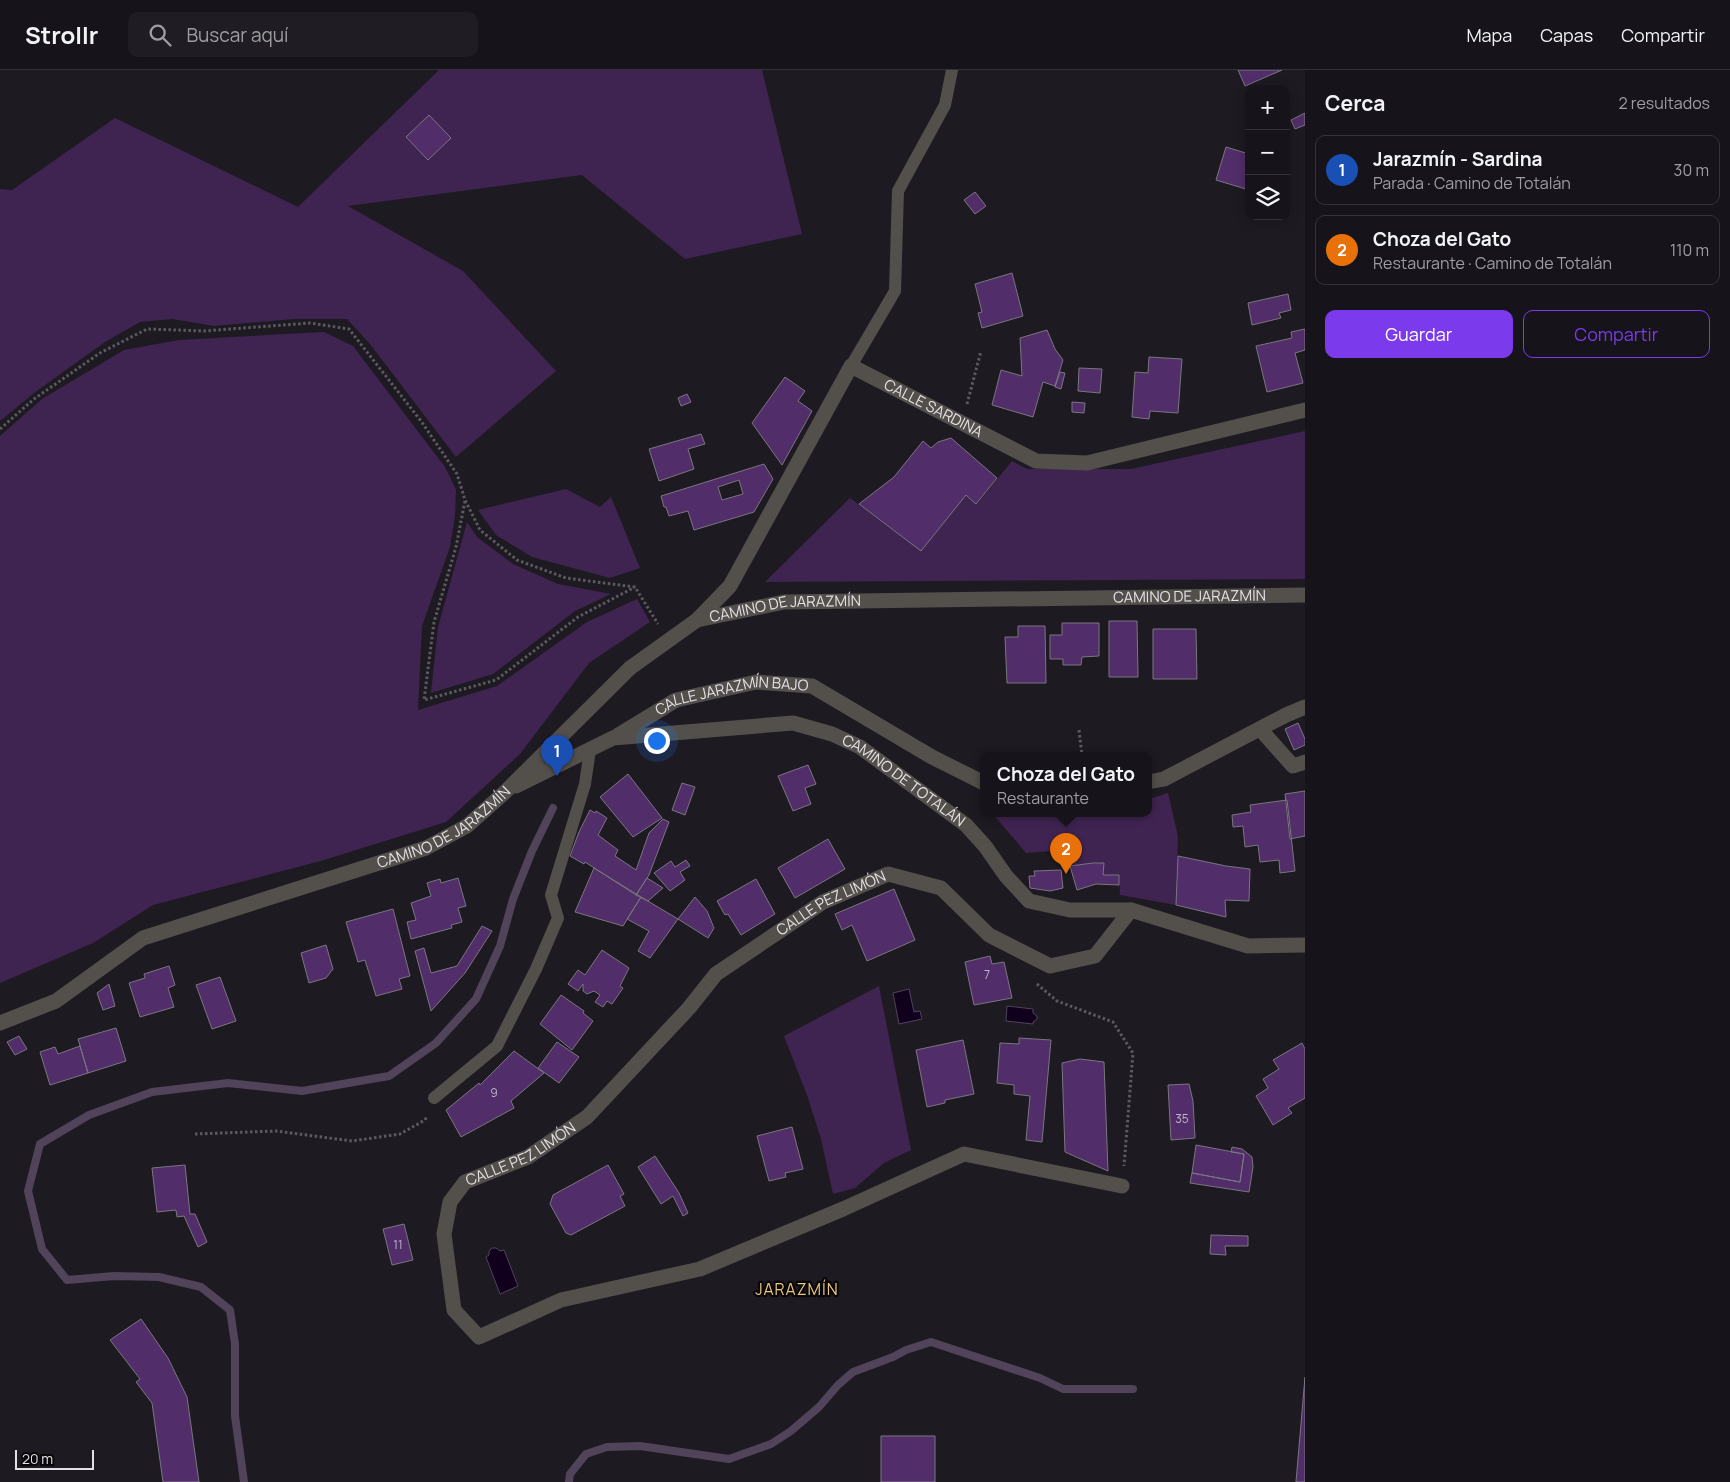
<!DOCTYPE html>
<html lang="es">
<head>
<meta charset="utf-8">
<style>
  :root { --surface:#16141a; --page:#1f1d23; --text:#f1f3f6; --muted:#9e9ea2; --line:#353339; --accent:#7c3aed }
  body { margin:0; font-family:Manrope,sans-serif; background:var(--page); color:var(--text) }
  .controls { position:absolute; right:15px; top:15px; display:grid; overflow:hidden; border-radius:10px; box-shadow:0 2px 12px #0003 }
  .controls button { width:45px; height:45px; display:grid; place-items:center; padding:0; border:0; border-bottom:1px solid var(--line); background:var(--surface); color:var(--text); font:25px sans-serif }
  .scale { position:absolute; left:15px; bottom:12px; width:79px; box-sizing:border-box; padding-left:5px; border:2px solid #e4e0e6; border-top:0; font-size:14px; line-height:18px; white-space:nowrap; color:#e4e0e6; -webkit-text-stroke:4px #070609; paint-order:stroke }
  .you { position:absolute; left:656px; top:670px; width:18px; height:18px; margin:-12px; border:4px solid #fff; border-radius:50%; background:#1a73e8; box-shadow:0 0 0 8px #1a73e833 }
  .badge { display:grid; place-items:center; width:32px; height:32px; border-radius:50%; background:var(--accent); color:#fff; font-size:16px; font-weight:700 }
  .pin { position:absolute; translate:-50% -41px; filter:drop-shadow(0 1px 2px #0008) }
  .pin::after { content:''; position:absolute; top:26px; width:18px; height:15px; background:inherit; clip-path:polygon(0 0,100% 0,50% 100%) }
  .popup { position:absolute; left:980px; top:682px; width:172px; height:65px; box-sizing:border-box; display:grid; place-content:center; border-radius:10px; background:var(--surface); filter:drop-shadow(0 1px 4px #0005); font-size:16px; white-space:nowrap; color:var(--muted) }
  .popup b { font-size:19px; color:var(--text) }
  .popup::after { content:''; position:absolute; left:50%; top:100%; margin-left:-10px; border:10px solid transparent; border-top-color:var(--surface) }
  .list { margin:0; padding:0; list-style:none }
  h2 { display:flex; justify-content:space-between; align-items:center; height:65px; margin:0; padding:0 20px; font-size:21px }
  h2 small { font-size:16px; font-weight:400; color:var(--muted) }
  .list li { display:grid; grid-template-columns:32px 1fr auto; gap:15px; align-items:center; box-sizing:border-box; height:70px; margin:0 10px 10px; padding:0 10px; border:1px solid var(--line); border-radius:10px }
  .list b { display:block; font-size:19px; white-space:nowrap }
  .list p { margin:0; font-size:16px; white-space:nowrap; color:var(--muted) }
  .list em { font-size:16px; font-style:normal; color:var(--muted) }
  .actions { display:flex; gap:10px; padding:15px 20px }
  .actions a { flex:1; padding:11px 0; border:1px solid var(--accent); border-radius:10px; text-align:center; font-size:18px; color:var(--accent) }
  .actions .main { background:var(--accent); color:#fff }
  .icon { flex:none; width:28px; height:28px; fill:none; stroke:currentColor; stroke-width:2; stroke-linecap:round; stroke-linejoin:round }
  .map { position:relative; flex:none; width:1305px; height:1412px; overflow:hidden }
  header { display:flex; align-items:center; gap:30px; box-sizing:border-box; height:70px; padding:0 25px; background:var(--surface); border-bottom:1px solid var(--line) }
  header strong { font-size:24px }
  nav { display:flex; gap:28px; margin-inline-start:auto; font-size:18px }
  .search { width:350px; height:45px; background:var(--page); display:flex; align-items:center; gap:12px; box-sizing:border-box; padding:0 18px; border-radius:10px; color:var(--muted); font-size:19px }
  main { display:flex }
  aside { flex:1; background:var(--surface) }
  .map>svg:first-child { display:block }
  .green { fill:#3f2451 }
  .water { fill:#10001e; stroke:#50435a }
  .lines { fill:none; stroke-linecap:round; stroke-linejoin:round }
  .stream { stroke:#50435a; stroke-width:8 }
  .building { fill:#512e69; stroke:#7b7580; fill-rule:evenodd }
  .path { stroke:#5d5960; stroke-width:3; stroke-dasharray:2.5 2.5; stroke-linecap:butt }
  .lane { stroke:#53504c; stroke-width:12 }
  .street { stroke:#53504c; stroke-width:15 }
  .labels { text-anchor:middle; stroke-width:4.5; stroke-linejoin:round; paint-order:stroke }
  .number-label { font-size:12px; fill:#bfb4c7 }
  .street-label { font-size:15px; fill:#e4e0e6; stroke:#070609 }
  .neighbourhood-label { font-size:16px; letter-spacing:1px; fill:#ecc47d; stroke:#070609 }
</style>
</head>
<body>
<header>
<strong>Strollr</strong>
<div class="search"><svg class="icon" aria-label="search" viewBox="0 0 24 24"><circle cx="10" cy="10" r="6"/><path d="M15 15l6 6"/></svg>Buscar aquí</div>
<nav><a>Mapa</a><a>Capas</a><a>Compartir</a></nav>
</header>
<main>
<div class="map">
<svg width="1305" height="1412" viewBox="0 0 1305 1412">
  <rect width="100%" height="100%" fill="#1e1a22"/>
  <path class="green" d="M439 0H762L802 164 685 189 582 105 348 136 463 201 556 301 456 387 370 274 347 249H294L214 256 172 249 140 252 105 272 34 323 0 351V119L12 120 115 48 298 137Z
    M324 262 353 276 445 397 456 420 455 446 450 477 422 556 418 640 497 616 587 552 637 529 650 552 589 593 520 684 446 752 324 790 153 835 93 873 0 913V366L42 329 124 280 179 270Z
    M1305 361V509L765 512 850 428 921 481 966 425 977 434 1012 391 1027 399H1131Z
    M566 419 600 437 611 427 640 498 610 508 532 487 496 465 478 440Z
    M467 452 477 467 513 494 558 514 611 524 575 541 493 604 431 623 438 557Z
    M1168 723 1178 766 1176 835 1120 825 1119 805H1103L1104 793 1067 796 1064 780 1026 783 992 743H1148L1149 729Z
    M879 916 911 1080 884 1093 855 1118 833 1124 821 1069 807 1025 784 966Z"/>
  <path class="water" d="M909 919 914 942 920 941 922 949 899 954 893 923Z
    M1007 936 1033 939V943L1037 946V949L1033 952V954L1006 951Z
    M492 1178H496L500 1181 504 1180 518 1216 500 1224 486 1187 489 1185V1181Z"/>
  <g class="lines">
    <path class="stream" d="M244 1412 235 1346V1274L230 1240 201 1217 159 1207 114 1206 67 1210 42 1179 28 1121 40 1074 89 1045 152 1022 228 1013 302 1021 389 1006 436 973 476 929 500 876 513 829 532 781 553 738
      M569 1412 570 1404 586 1384 607 1377 640 1376 729 1389 771 1374 791 1361 819 1337 838 1315 853 1302 893 1287 906 1280 931 1272 1040 1308 1063 1319H1133"/>
  </g>
  <path class="building" d="M1238 0H1282L1245 16Z
    M1305 43V55L1295 59 1291 50Z
    M429 45 451 68 428 90 406 67Z
    M1226 77 1249 84V120L1216 110Z
    M975 122 986 136 975 144 964 130Z
    M1012 203 1023 246 982 258 978 243 982 242 975 214Z
    M1288 224 1291 240 1279 243 1281 248 1252 255 1248 233Z
    M1305 259V280L1295 283 1303 313 1267 322 1256 276 1292 268 1291 262Z
    M1047 260 1055 279 1063 290 1055 316 1043 312 1033 347 992 335 1001 300 1022 306 1020 268Z
    M1149 287 1182 289 1178 343 1150 341 1149 349 1132 347 1135 302 1148 303Z
    M1079 298 1102 299 1100 323 1078 321Z
    M1060 302 1065 303 1061 319 1055 317Z
    M785 307 805 321 798 331 812 341 782 395 752 353Z
    M687 324 691 332 681 336 678 328Z
    M1072 332 1085 333 1084 343 1072 342Z
    M701 364 705 374 688 379 694 399 659 411 649 379Z
    M951 368 997 408 976 434 966 425 921 481 859 434 894 407 923 371 931 378 938 372Z
    M764 394 773 409 754 442 694 460 688 441 669 446 666 437H664L661 426ZM739 410 743 424 722 430 718 417Z
    M1109 551H1137L1138 607H1109Z
    M1062 553H1099V586L1082 587 1081 595H1063V589H1050V565H1062Z
    M1018 556H1045L1046 613H1007L1005 567H1018Z
    M1153 559H1196L1197 609H1153Z
    M1298 653 1305 669V675L1294 680 1285 659Z
    M808 695 816 714 805 718 811 734 793 741 778 706Z
    M628 704 662 748 633 767 600 727Z
    M682 713 695 717 685 745 672 740Z
    M1305 721V766L1290 769 1285 724Z
    M1287 730 1295 801 1280 803 1279 790 1260 792 1258 775 1245 777 1243 756 1233 757 1232 745 1251 742 1250 735Z
    M590 740 595 743 596 741 607 748 598 765 618 780 615 786 636 800 649 763 663 749 669 752 649 805 636 825 585 792 584 794 570 786 579 762Z
    M828 769 845 799 795 828 778 798Z
    M1178 786 1226 796 1250 799 1249 831 1225 830 1226 847 1176 835Z
    M686 790 690 796 680 802 685 810 670 821 654 803 671 791 675 797Z
    M1093 793H1104L1103 805H1119V815L1096 814 1077 820 1070 796Z
    M594 798 641 827 623 856 575 842Z
    M1061 800 1063 818 1050 821 1030 818 1029 806H1035L1034 801Z
    M458 808 466 836 458 838 462 852 451 855 452 858 411 869 407 852 416 850 411 833 431 826 427 813 440 809 441 813Z
    M647 808 663 818 648 831 636 825Z
    M756 809 775 844 741 865 728 844 725 845 717 831Z
    M894 819 915 870 867 891 852 855 842 860 835 844Z
    M641 827 678 849 650 888 638 881 649 861 627 849Z
    M695 827 707 841 714 858 708 868 678 849Z
    M393 839 410 906 399 909 402 919 376 926 365 890 358 892 346 852Z
    M482 856 492 861 465 903 431 941 415 881 424 878 431 903 457 896Z
    M326 875 333 899 326 908 309 913 301 883Z
    M602 880 629 898 620 916 623 918 612 934 607 931 603 937 595 932 600 925 594 921 587 924 583 921V914L578 921 568 914 578 900 585 905Z
    M990 886 992 894 1004 892 1012 928 974 935 965 892Z
    M169 896 175 915 168 918 174 937 140 947 129 913 145 908 144 904Z
    M220 907 236 951 212 959 196 915Z
    M109 914 115 936 103 940 97 923Z
    M561 925 584 941 583 943 593 951 572 980 540 954Z
    M116 958 126 991 88 1003 78 969Z
    M19 966 27 979 15 985 7 972Z
    M1019 968 1051 970 1042 1072 1026 1070 1030 1026 1014 1024V1015L997 1013 1000 973 1019 974Z
    M963 970 974 1024 945 1030V1033L927 1037 916 980Z
    M557 972 579 987 559 1013 538 998Z
    M1302 973 1305 979V1028L1288 1038 1292 1043 1273 1055 1256 1026 1268 1018 1263 1009 1279 999 1273 990Z
    M80 976 88 1003 50 1015 40 982 55 977 58 984Z
    M514 981 544 1003 511 1031 514 1038 461 1067 446 1040 479 1013 480 1015Z
    M1080 989 1104 992 1108 1101 1065 1082 1062 993Z
    M1189 1014 1193 1031 1195 1068 1171 1070 1168 1015Z
    M792 1057 803 1099 785 1103 786 1107 769 1111 757 1066Z
    M1196 1075 1244 1084 1240 1112 1192 1103Z
    M1232 1077 1242 1079 1252 1087 1253 1097 1249 1122 1190 1113 1192 1103 1240 1112 1244 1084 1231 1082Z
    M655 1086 679 1123 688 1143 683 1146 673 1126 661 1134 638 1097Z
    M185 1095 190 1144H195L207 1172 198 1177 184 1146 177 1147 176 1140 157 1142 152 1098Z
    M608 1095 624 1124 620 1126 625 1136 571 1165 566 1163 550 1134 553 1125Z
    M404 1154 413 1190 392 1195 383 1159Z
    M1211 1165 1248 1166V1176H1225L1226 1185 1210 1184Z
    M141 1249 168 1288 187 1327 199 1412H163L152 1333 136 1312 140 1309 110 1270Z
    M1305 1307V1412H1296Z
    M881 1366H935V1412H881Z"/>
  <g class="lines">
    <path class="path" d="M967 334 981 281
      M0 359 34 329 100 283 147 259 204 261 310 253 349 259 421 351 457 404 465 430 480 460 517 490 566 508 635 517 658 554
      M465 431 456 477 434 552 424 630 496 610 578 547 635 517
      M1079 660 1082 685
      M1037 914 1057 931 1113 952 1133 983 1124 1096
      M195 1064 276 1061 352 1071 400 1064 425 1050 427 1046"/>
    <path class="lane" d="M851 296 895 221 898 121 945 35 952 0
      M434 1028 497 976 536 899 558 848 551 825 585 714 590 680"/>
    <g class="street">
      <path id="s1" d="M697 550 730 516 851 296 1036 391 1087 393 1305 340"/>
      <path d="M1260 659 1293 696 1305 692"/>
      <path id="s2" d="M617 666 676 630 756 612 812 616 932 687 984 713"/>
      <path d="M1148 712 1164 709 1286 645 1305 637"/>
      <path id="s3" d="M516 716 613 668 793 653 832 664 860 677 966 755 985 776 1006 806 1029 831 1070 840H1131L1248 876 1305 875"/>
      <path id="s4" d="M0 953 56 931 143 868 426 778 467 756 504 723 630 598 697 550 784 532 1305 525"/>
      <path id="s5" d="M1122 1116 964 1084 843 1139 700 1199 561 1230 479 1267 454 1240 444 1164 450 1132 465 1112 528 1087 587 1047 689 938 716 904 823 832 888 804 941 818 989 865 1050 896 1095 886 1131 840"/>
    </g>
  </g>
  <g class="labels">
    <g class="number-label">
      <text x="987" y="909">7</text>
      <text x="494" y="1027">9</text>
      <text x="1182" y="1053">35</text>
      <text x="398" y="1179">11</text>
    </g>
    <g class="street-label">
      <text dy="5" stroke="none"><textPath href="#s1" startOffset="391">CALLE SARDINA</textPath></text>
      <text dy="5" stroke="none"><textPath href="#s4" startOffset="1315">CAMINO DE JARAZMÍN</textPath></text>
      <text dy="5" stroke="none"><textPath href="#s4" startOffset="910">CAMINO DE JARAZMÍN</textPath></text>
      <text dy="5" stroke="none"><textPath href="#s2" startOffset="125">CALLE JARAZMÍN BAJO</textPath></text>
      <text dy="5" stroke="none"><textPath href="#s3" startOffset="415">CAMINO DE TOTALÁN</textPath></text>
      <text dy="5" stroke="none"><textPath href="#s4" startOffset="490">CAMINO DE JARAZMÍN</textPath></text>
      <text dy="5" stroke="none"><textPath href="#s5" startOffset="1320">CALLE PEZ LIMÓN</textPath></text>
      <text dy="5" stroke="none"><textPath href="#s5" startOffset="915">CALLE PEZ LIMÓN</textPath></text>
    </g>
    <g class="neighbourhood-label">
      <text x="797" y="1225">JARAZMÍN</text>
    </g>
  </g>
</svg>
<div class="controls">
<button>+</button>
<button>−</button>
<button><svg class="icon" aria-label="layers" viewBox="0 0 24 24"><path d="M12 4l9 5-9 5-9-5zM3 14l9 5 9-5"/></svg></button>
</div>
<div class="scale">20 m</div>
<div class="you"></div>
<div class="pin badge" style="left:557px;top:706px;background:#1a4fb4">1</div>
<div class="pin badge" style="left:1066px;top:804px;background:#e8710a">2</div>
<div class="popup"><b>Choza del Gato</b>Restaurante</div>
</div>
<aside>
<h2>Cerca<small>2 resultados</small></h2>
<ul class="list">
<li><span class="badge" style="background:#1a4fb4">1</span><div><b>Jarazmín - Sardina</b><p>Parada · Camino de Totalán</p></div><em>30 m</em></li>
<li><span class="badge" style="background:#e8710a">2</span><div><b>Choza del Gato</b><p>Restaurante · Camino de Totalán</p></div><em>110 m</em></li>
</ul>
<div class="actions"><a class="main">Guardar</a><a>Compartir</a></div>
</aside>
</main>
</body>
</html>
